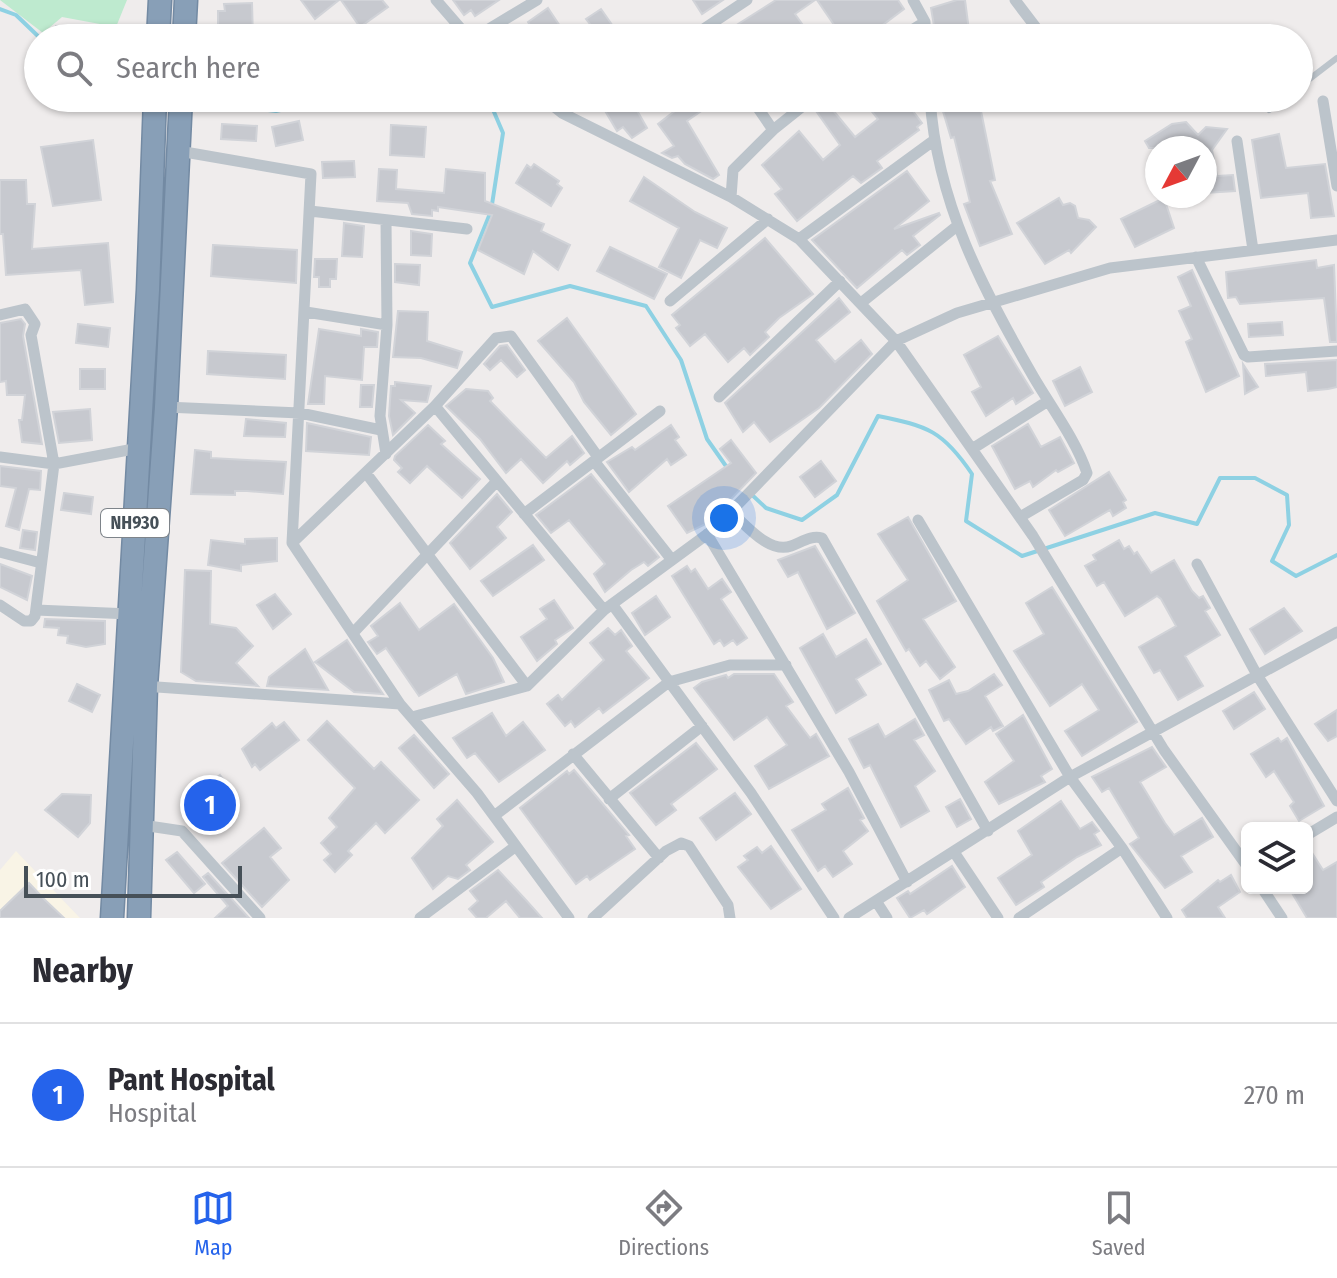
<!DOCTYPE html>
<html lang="en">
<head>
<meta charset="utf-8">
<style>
  :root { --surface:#fff; --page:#f7f7f7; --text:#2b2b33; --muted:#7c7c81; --line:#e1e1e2; --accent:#2563eb }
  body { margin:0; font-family:"Fira Sans Condensed",sans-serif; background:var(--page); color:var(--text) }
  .controls { position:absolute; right:24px; bottom:24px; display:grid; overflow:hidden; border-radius:12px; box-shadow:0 2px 6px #0004 }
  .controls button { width:72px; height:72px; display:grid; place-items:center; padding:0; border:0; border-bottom:2px solid var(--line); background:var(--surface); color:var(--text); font:40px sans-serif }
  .compass { position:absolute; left:1145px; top:136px; width:72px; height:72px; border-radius:50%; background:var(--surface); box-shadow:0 2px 6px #0004; rotate:229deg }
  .scale { position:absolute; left:24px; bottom:20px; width:218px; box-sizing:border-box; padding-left:8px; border:4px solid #465058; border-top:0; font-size:22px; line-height:28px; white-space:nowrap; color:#465058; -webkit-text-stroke:6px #fff; paint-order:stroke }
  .you { position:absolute; left:724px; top:518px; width:28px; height:28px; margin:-20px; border:6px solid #fff; border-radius:50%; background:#1a73e8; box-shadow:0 0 0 12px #1a73e833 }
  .badge { display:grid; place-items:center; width:52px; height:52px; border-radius:50%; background:var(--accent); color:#fff; font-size:26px; font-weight:700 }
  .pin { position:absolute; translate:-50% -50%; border:4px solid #fff; box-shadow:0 2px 8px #0006 }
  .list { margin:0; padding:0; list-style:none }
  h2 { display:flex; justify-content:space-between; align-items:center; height:104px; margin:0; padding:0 32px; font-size:34px }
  h2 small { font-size:26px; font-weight:400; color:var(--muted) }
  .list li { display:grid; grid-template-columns:52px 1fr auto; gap:24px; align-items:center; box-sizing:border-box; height:144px; padding:0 32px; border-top:2px solid var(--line) }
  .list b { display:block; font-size:30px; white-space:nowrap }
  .list p { margin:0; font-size:26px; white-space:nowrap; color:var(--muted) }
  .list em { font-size:26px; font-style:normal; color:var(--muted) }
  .icon { flex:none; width:44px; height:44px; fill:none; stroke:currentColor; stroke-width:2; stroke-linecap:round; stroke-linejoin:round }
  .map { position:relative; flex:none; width:1337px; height:918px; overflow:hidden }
  .search { position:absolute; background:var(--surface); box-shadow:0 2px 6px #0004; left:24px; right:24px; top:24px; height:88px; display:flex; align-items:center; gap:20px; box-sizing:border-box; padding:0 28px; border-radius:44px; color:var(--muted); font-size:30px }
  .sheet { height:248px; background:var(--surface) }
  nav { display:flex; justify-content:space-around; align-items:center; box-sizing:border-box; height:112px; border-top:2px solid var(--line); background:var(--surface); font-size:22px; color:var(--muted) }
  nav a { display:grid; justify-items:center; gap:4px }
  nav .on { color:var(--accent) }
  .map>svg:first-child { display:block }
  .commercial { fill:#f9f4e6 }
  .green { fill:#beeacf }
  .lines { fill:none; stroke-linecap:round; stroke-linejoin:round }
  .stream { stroke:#8ed1e3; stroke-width:4 }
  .building { fill:#c7c9cf; stroke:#d1d3d8; stroke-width:2 }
  .highway-casing { stroke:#738aa3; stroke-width:25 }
  .lane { stroke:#bcc4cb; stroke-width:6 }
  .street { stroke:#bcc4cb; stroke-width:11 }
  .highway { stroke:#889fb7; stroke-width:22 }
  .labels { text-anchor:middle; stroke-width:7; stroke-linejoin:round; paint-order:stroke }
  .shield { fill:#fff; stroke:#7e848a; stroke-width:2 }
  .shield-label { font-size:18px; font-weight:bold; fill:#465058 }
</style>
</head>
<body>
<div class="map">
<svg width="1337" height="918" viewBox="0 0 1337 918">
  <rect width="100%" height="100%" fill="#efecec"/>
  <path class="commercial" d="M16 851 80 918H0V870Z"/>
  <path class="green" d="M0 0H127L116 27 62 17 43 33Z"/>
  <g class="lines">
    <path class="stream" d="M0 9 16 15 40 38
      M488 98 503 133 491 211 470 263 492 307 570 286 646 306 681 360 707 439 728 469
      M188 100 276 111 336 98
      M750 493 766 508 802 520 837 495 878 416C928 426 943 431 972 474L966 521 1022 556 1155 513 1197 524 1220 478H1255L1287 495 1289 525 1272 561 1296 576 1337 555"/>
  </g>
  <path class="building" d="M301 0H339L315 19Z
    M341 0H382L388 7 360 27Z
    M453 0H499L475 16 471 10 464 15Z
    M693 0H723L702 14Z
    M776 0H815L795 14 812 38H768L762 28 747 38H716Z
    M817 0H898L904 9 876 30 873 26 856 38H843Z
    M957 0H965L970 38H936L931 8Z
    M252 3 253 38H226L225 26 218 27V11H225L224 4Z
    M548 8 568 38H515L531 27 528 22Z
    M601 9 615 29 603 38H579L593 28 586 19Z
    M56 26 96 30V38H55Z
    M610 98H630L647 128 632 138 623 127 617 131 601 104Z
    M681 98H720L687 121 719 175 713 179 685 164 678 156 672 158 662 153 674 146 658 124 685 103Z
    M823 98 855 137 878 119 861 98H913L919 106 913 111 922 123 917 127 919 130 877 161 882 168 861 183 853 176 797 221 775 194 782 189 762 165 799 131 823 160 840 145 814 108Z
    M939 98H976L980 106 995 180 990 181 1012 234 980 246 964 204 970 202 954 137 951 138Z
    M299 121 303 140 276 146 272 127Z
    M1186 122 1198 135 1206 127 1227 129 1212 150 1217 176 1233 175 1235 191 1205 193V148H1184L1178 140 1166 148H1149L1145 141 1172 124Z
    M222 124 257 126 256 141 221 139Z
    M391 125 426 127 424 157 390 155Z
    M1279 134 1286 168 1325 164 1334 216 1311 218 1308 193 1261 198 1252 140Z
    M93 140 101 200 53 206 41 147Z
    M354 161 355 177 323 178 322 162Z
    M534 164 559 181 557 184 562 188 551 206 516 183 527 165 531 168Z
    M379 169 397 170 396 189 444 193 446 169 485 173V201L544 224 541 231 570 245 558 270 533 251 524 274 478 250 492 215 438 207V211L432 210V216L412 214 408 203 377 201Z
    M907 171 929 201 894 229 939 213 940 215 913 236 920 245 907 255 902 250 857 288 812 240Z
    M644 177 695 212 727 228 717 248 700 240 681 278 659 267 679 228 630 201Z
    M0 180H26L27 204H35L32 249 108 243 113 302 85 305 81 270 6 275 3 234H0Z
    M1059 198 1063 205 1070 203 1075 206 1078 218 1089 220 1096 227 1071 253 1069 250 1045 264 1017 223Z
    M1164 198 1174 228 1135 247 1121 219Z
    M344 223 364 226 362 257 342 256Z
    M411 231 432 234 431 256 411 255Z
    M765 238 813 294 779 318 765 332 769 337 750 355 744 348 728 362 705 334 690 346 676 328 680 325 672 315Z
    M213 245 297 250 296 283 211 276Z
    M610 247 667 274 654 299 597 271Z
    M315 259H337L336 279H330V287H319V277H314Z
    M1316 260 1317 268 1334 265 1337 342H1330L1324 298 1240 304 1236 297 1228 298 1226 272Z
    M395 264 420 265 419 285 395 282Z
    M1192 270 1239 376 1206 392 1186 342 1192 339 1179 311 1191 306 1178 277Z
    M839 298 850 312 816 340 835 362 861 340 872 354 819 408 770 442 754 422 743 432 725 403Z
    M398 311 428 312 427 341 462 352 457 368 421 358 393 357Z
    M567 318 636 414 611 435 584 402 574 382 538 341Z
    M21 319 25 324 23 336 42 444 22 442 19 420H22L25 395H7L6 381 0 382V323Z
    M1282 322 1283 335 1249 337 1248 324Z
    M78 324 110 328 108 347 76 343Z
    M319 329 361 336V329L378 332 377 347H364L362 380 325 376 324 404H308Z
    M998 336 1033 393 1016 404 1013 398 986 416 972 392 981 387 964 355Z
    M507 345 525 370 517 377 501 360 490 370 484 364 500 346Z
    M208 351 286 355 285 379 207 374Z
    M1337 360V387L1328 389 1308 391 1306 372 1266 376 1265 364Z
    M1243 364 1258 387 1245 394Z
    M1080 367 1092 392 1065 406 1053 381Z
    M80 369H105V389H80Z
    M395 382 431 386 427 402 401 400 415 413 393 435 389 416 391 386H395Z
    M361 385H374L372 407H360Z
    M466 389 488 391 493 398 490 401 546 458 572 436 584 453 570 465 567 461 543 483 521 459 506 473 480 439 446 406Z
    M90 409 92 440 59 443 53 412Z
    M246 419 286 423 285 437 244 436Z
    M307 423 371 437 369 455 306 451Z
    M1028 424 1041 447 1060 437 1074 463 1058 472 1056 470 1033 487 1030 481 1015 489 992 446Z
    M428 425 445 441 441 444 480 479 462 498 427 466 410 483 398 472 402 468 394 460 395 456Z
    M671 425 679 437 675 440 686 455 671 465 667 459 629 492 607 462 632 447 635 450Z
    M731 440 756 473 708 523 687 533 668 506 731 463 720 449Z
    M195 450 211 452V458L286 462 283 494 247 491H235V495L191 494Z
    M821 461 836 481 815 497 800 477Z
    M0 466 41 471 40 490 29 489 19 530 6 526 16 488 0 486Z
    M1109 472 1126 500 1123 502 1126 508 1113 516 1110 510 1065 536 1049 510Z
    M591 474 659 557 648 566 644 562 631 570 605 592 594 574 605 564 569 520 551 533 536 515Z
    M64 493 93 497 91 514 61 510Z
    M497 494 512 512 497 527 506 538 470 569 450 543Z
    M908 517 956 601 923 619 955 667 940 679 926 661 920 666 909 649 906 651 877 601 908 580 878 534Z
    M23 530 37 532 35 550 20 548Z
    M277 538V561L241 565V571L208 565 211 540 245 544V539Z
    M1119 540 1124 549 1129 546 1134 554 1137 552 1151 573 1174 560 1192 591 1199 598 1203 596 1210 608 1205 611 1220 635 1185 656 1203 686 1178 700 1160 670 1154 673 1139 647 1176 626 1161 599 1157 596 1125 616 1104 582 1097 586 1085 566 1096 560 1093 555Z
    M533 545 544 560 493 596 481 581Z
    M815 546 855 613 827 629 798 572 788 577 778 560Z
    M0 564 32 576 27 600 0 587Z
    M687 566 691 572 695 569 708 589 722 579 731 592 721 599 747 638 737 645 733 640 724 646 720 640 714 644 672 576Z
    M185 570 211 571 210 624 236 628 253 646 236 663 258 686 196 681 181 672Z
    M1052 587 1137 722 1082 756 1065 731 1099 710 1082 684 1050 706 1014 651 1044 634 1026 603Z
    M275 594 291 614 273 629 257 605Z
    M656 596 670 617 645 635 632 613Z
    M554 600 573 628 555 640 557 644 537 661 521 637 547 619 540 609Z
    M400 603 419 630 454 604 493 658 504 682 466 694 457 674 419 696 386 648 377 654 368 642 378 636 371 626Z
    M1284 608 1302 631 1265 654 1250 629Z
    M45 619 105 621V644L86 647 67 643 68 636 58 635 59 628 44 627Z
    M608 628 615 635 621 630 632 646 626 651 649 678 603 713 599 708 575 727 571 721 565 726 547 704 558 695 562 700 604 660 590 643Z
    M823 634 836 657 866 639 881 664 856 679 866 695 836 713 800 648Z
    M347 640 383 694 354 692 315 662Z
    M305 649 328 690 267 686 269 677Z
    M734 674H774L793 702 786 706 810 738 816 734 829 756 769 789 755 766 787 745 767 717 734 740 694 688 702 682 726 675 728 678Z
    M994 674 1002 685 985 696 1003 726 993 731 991 727 966 744 949 719 944 721 929 690 949 680 956 694 968 691Z
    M77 684 100 695 92 712 69 701Z
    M1254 692 1265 709 1234 729 1223 711Z
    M1337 710V736L1328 741 1315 724Z
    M492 713 506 736 523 722 545 750 499 782 475 753 467 758 453 738Z
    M1023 715 1052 769 1041 776 1045 782 999 804 985 782 1014 761 996 734Z
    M915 719 924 735 914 740 935 771 915 786 929 811 901 827 870 765 864 768 849 739 878 724 885 737Z
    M327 721 374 769 381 762 419 800 385 833 376 823 348 851 352 855 335 872 324 860 331 854 321 843 337 827 329 818 355 788 308 740Z
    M284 722 299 740 260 770 255 764 252 767 242 749 272 723 276 728Z
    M414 735 449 774 434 788 399 748Z
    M1278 738 1281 742 1287 738 1324 806 1299 821 1290 806 1294 802 1274 771 1266 777 1251 754Z
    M696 743 717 769 671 804 676 810 656 825 630 793Z
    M1152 747 1166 767 1140 782 1165 823 1174 835 1202 818 1213 837 1181 856 1192 872 1165 888 1130 844 1139 838 1109 788 1102 792 1092 777Z
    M574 770 629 835 626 836 635 849 590 880 587 876 576 884 520 808 567 771 569 774Z
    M220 775 239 799 202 830 183 806Z
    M848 788 864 818 860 820 868 831 843 851 852 864 833 877 825 866 818 871 792 830 826 810 822 804Z
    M735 793 751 814 716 840 700 818Z
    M62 794 91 795 90 823 78 837 45 810Z
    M960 799 971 819 957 827 946 807Z
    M457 800 493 842 466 865 470 870 458 879 448 876 433 889 412 858 443 826 437 819Z
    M1061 801 1080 829 1092 822 1099 831 1094 834 1101 845 1077 857 1041 882 1044 887 1016 905 998 878 1032 855 1018 831Z
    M264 828 281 848 270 857 289 880 262 907 222 863Z
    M1307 845 1323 870 1337 862V918H1307L1289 888H1307Z
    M771 846 801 889 771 909 738 867 748 860 744 856 757 847 762 853Z
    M177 852 205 884 194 893 166 860Z
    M952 866 965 887 927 914 924 910 910 918 897 898 908 891 910 894Z
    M498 870 525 899 542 918H520L506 901 486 918H477L469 909 478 901 470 891Z
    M208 873 249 918H215L228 906 203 877Z
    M1231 875 1240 892 1218 907 1225 918H1187L1182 910 1218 880 1220 882Z
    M29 883 44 899 64 918H0V911Z"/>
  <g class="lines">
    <defs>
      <path id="highway" d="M158 38 160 0
        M184 38 186 0
        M112 918 148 290 155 98
        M139 918 146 686 166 407 181 98"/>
    </defs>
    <use href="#highway" class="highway-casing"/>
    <path class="lane" d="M1299 87 1337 58
      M1269 110 1285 98"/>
    <path class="street" d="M436 0 469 38
      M913 0 925 22 926 38
      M1015 0 1044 38
      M702 30 747 0
      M474 38 537 0
      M689 38 702 30 708 38
      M899 38 925 22
      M543 98 562 113 587 98
      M751 98 773 130 733 170 731 197 799 239 896 341 957 313 1110 268 1337 240
      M930 98C937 203 982 287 1033 376 1051 407 1076 440 1087 473L1083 480 1020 517
      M1323 101 1337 186
      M562 113 731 197
      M773 130 813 98
      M1237 141 1253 250
      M179 151 311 174 292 543 400 704
      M310 211 467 229
      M386 220 387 325 380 416 386 454
      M799 239 933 141
      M1196 257 1244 355 1248 357 1337 351
      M670 301 768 219
      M861 303 957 226
      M306 312 387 325
      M0 315 25 309 35 324 31 335 54 464 35 616 31 621H24L0 605
      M719 397 840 281
      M435 406 496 338 511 336 598 457
      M166 407 300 413 381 430
      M972 449 1048 401
      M0 457 54 464 139 448
      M594 461 672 560
      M366 473 527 686
      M731 512C746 525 769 554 791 546 802 542 811 535 822 538L988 831
      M524 514 660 411
      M707 534 849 772 907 882
      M292 543 435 406 604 610
      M0 552 41 563
      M1197 564 1257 675 1337 801
      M612 604 751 793 834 918
      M36 610 130 614
      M353 633 497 481
      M143 686 400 704 477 793 569 918
      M412 717 527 686 604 610 713 530 896 341 1033 536 1164 750 1247 866
      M573 754 659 858
      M609 799 702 726
      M494 816 669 682 730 665H786
      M142 825 182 831 260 918
      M1307 835 1337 817
      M1122 848 1167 918
      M954 852 998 918
      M1262 888 1282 918
      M876 901 887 918
      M420 918 516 846
      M593 918 666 851 681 843 689 846 728 905 730 918
      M849 918 1070 777 918 520
      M1019 918 1122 848 1070 777 1337 632"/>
    <use href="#highway" class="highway"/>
  </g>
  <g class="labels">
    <rect class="shield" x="101" y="509" width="68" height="28" rx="6"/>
    <g class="shield-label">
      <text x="135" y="529">NH930</text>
    </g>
  </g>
</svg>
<div class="controls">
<button><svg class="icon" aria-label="layers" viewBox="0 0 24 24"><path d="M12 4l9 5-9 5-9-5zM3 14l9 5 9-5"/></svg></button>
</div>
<svg class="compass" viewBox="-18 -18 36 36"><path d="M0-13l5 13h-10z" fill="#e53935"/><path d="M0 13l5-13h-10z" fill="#7c7c81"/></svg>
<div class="scale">100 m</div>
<div class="you"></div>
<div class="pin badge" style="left:210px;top:805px">1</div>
<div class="search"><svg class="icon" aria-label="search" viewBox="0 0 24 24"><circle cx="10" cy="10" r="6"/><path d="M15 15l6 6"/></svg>Search here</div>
</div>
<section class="sheet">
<h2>Nearby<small></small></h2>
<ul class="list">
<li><span class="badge">1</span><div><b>Pant Hospital</b><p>Hospital</p></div><em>270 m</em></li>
</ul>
</section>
<nav>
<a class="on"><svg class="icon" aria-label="map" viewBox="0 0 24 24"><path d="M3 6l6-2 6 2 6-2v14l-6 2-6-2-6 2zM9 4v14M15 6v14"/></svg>Map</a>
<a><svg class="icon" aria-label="directions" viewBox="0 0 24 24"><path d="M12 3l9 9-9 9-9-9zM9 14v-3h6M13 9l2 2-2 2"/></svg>Directions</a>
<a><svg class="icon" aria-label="saved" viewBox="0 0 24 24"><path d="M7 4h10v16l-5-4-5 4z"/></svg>Saved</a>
</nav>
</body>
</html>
